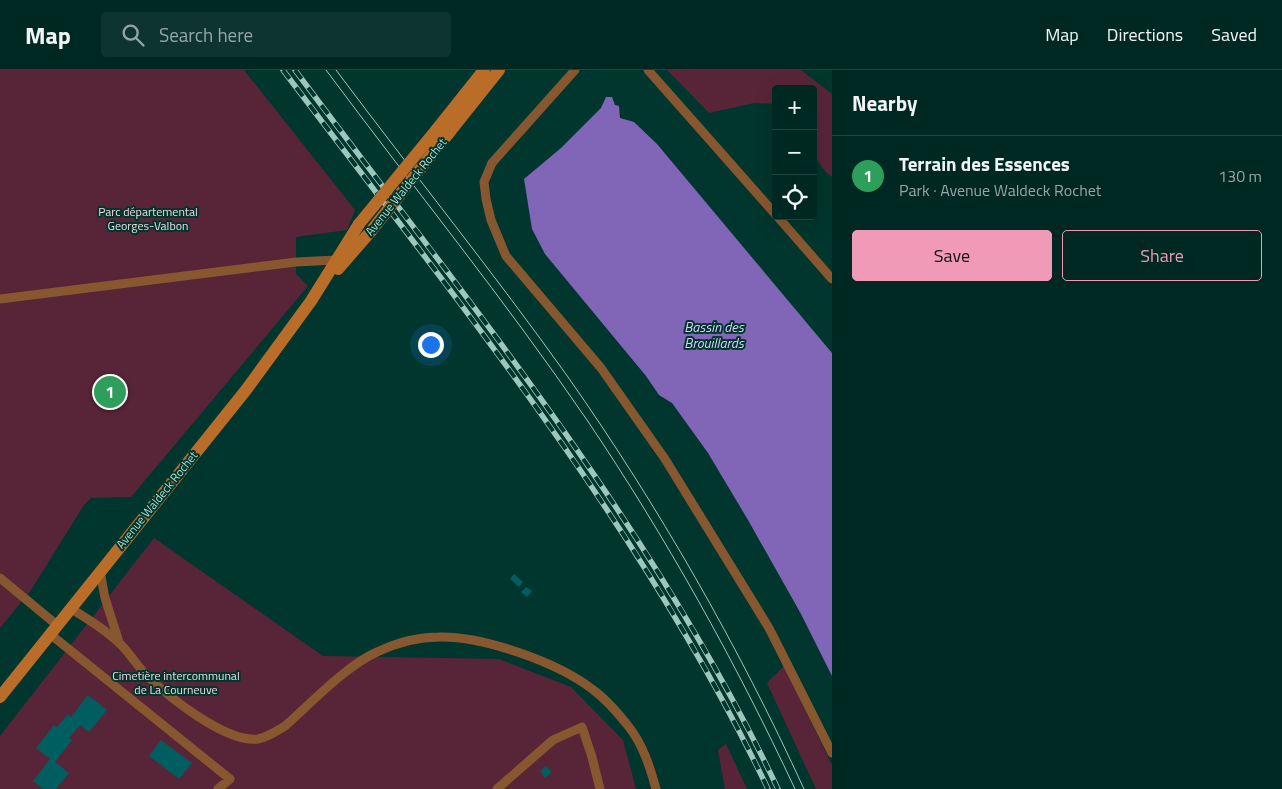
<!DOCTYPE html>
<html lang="en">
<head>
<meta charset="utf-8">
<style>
  :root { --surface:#002822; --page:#0e342f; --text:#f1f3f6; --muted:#95a6a5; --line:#224440; --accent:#f09ab7 }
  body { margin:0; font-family:"Titillium Web",sans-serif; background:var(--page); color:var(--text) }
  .controls { position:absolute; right:15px; top:15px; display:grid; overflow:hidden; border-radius:5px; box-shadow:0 5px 20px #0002 }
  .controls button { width:45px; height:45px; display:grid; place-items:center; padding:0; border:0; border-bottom:1px solid var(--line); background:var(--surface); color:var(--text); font:25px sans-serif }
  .you { position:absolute; left:430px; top:274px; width:18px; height:18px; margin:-12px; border:4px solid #fff; border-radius:50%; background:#1a73e8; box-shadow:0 0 0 8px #1a73e833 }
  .badge { display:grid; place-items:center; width:32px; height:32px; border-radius:50%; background:var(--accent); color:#fff; font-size:16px; font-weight:700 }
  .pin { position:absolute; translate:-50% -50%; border:2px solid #fff; box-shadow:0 1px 5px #0006 }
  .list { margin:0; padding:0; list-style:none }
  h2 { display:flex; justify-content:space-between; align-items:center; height:65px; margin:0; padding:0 20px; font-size:21px }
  h2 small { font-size:16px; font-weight:400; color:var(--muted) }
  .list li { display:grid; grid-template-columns:32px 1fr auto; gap:15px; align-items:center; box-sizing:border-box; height:80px; padding:0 20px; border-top:1px solid var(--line) }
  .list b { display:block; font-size:19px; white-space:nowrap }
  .list p { margin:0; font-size:16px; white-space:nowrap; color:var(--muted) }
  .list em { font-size:16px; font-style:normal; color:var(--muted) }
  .actions { display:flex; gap:10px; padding:15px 20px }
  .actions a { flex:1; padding:11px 0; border:1px solid var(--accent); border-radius:5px; text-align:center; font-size:18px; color:var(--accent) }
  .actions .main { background:var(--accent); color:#111 }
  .icon { flex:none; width:28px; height:28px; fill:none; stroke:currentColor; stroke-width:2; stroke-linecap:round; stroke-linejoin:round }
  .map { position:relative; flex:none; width:832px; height:719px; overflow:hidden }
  header { display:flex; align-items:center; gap:30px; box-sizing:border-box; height:70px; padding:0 25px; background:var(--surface); border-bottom:1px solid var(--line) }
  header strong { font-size:24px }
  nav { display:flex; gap:28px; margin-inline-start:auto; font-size:18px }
  .search { width:350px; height:45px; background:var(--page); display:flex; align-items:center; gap:12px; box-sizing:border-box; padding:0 18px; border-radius:5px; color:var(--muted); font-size:19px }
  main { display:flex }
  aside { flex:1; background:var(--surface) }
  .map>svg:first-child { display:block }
  .green { fill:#582538 }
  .water { fill:#8165b7 }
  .building { fill:#005d60 }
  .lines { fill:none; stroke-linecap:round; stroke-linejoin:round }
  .service { stroke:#875730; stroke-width:9 }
  .secondary { stroke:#b96d28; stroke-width:12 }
  .tram { stroke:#9bc7bc; stroke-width:1 }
  .rail-casing { stroke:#9bc7bc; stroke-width:5.5 }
  .rail { stroke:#00362d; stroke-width:4; stroke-dasharray:11; stroke-linecap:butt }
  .secondary-bridge { stroke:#b96d28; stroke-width:12 }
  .labels { text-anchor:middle; stroke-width:4; stroke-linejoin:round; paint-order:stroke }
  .street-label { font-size:12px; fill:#b2ddd2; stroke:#00362d }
  .park-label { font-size:12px; fill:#f3d9e0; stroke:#00362d }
  .water-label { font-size:14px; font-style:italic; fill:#dbcefa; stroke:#00362d }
</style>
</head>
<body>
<header>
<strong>Map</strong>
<div class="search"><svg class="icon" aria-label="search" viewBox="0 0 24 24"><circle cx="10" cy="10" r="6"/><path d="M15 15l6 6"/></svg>Search here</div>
<nav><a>Map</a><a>Directions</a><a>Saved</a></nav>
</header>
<main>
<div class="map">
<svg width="832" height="719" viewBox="0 0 832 719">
  <rect width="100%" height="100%" fill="#00362d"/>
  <path class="green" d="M0 0H244L355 140 347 160 296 167V204L308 216 131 427 91 428 84 435 31 520 0 558Z
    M667 0H801L832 24V107C805 89 813 47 813 19H776V34L754 33 709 43Z
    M154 468 323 586 499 589 571 617 623 670 636 719H0V666Z
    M784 596 832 695V719H816L767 613Z
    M726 674 747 719H725L718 680Z"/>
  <path class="water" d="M606 27H612L615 35 619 36 620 48 634 52 657 74 832 283V606L801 544 748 450 708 383 672 333 659 325 646 306 545 184 532 159 524 109 561 78 601 38Z"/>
  <path class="building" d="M514 504 523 512 519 517 510 509Z
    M526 517 532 521 527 527 521 522Z
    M88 625 107 640 89 662 80 655 69 668 72 670 55 692 69 703 56 719H43L33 711 50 689 36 678 54 655 57 657 68 644 71 647Z
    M161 670 192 693 179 709 149 686Z
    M546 696 552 702 545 708 540 701Z"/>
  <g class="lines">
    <path class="service" d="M575 0 492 93 484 112 486 129 491 150 506 186 601 298 665 389 769 558 832 683
      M648 0 776 145
      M777 146 832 209
      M0 229 296 192 336 190
      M100 501 105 528 119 572
      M0 508 57 555
      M70 538C86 548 103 558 117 571 129 581 136 595 147 606 169 627 226 673 258 669 268 667 277 661 285 656 310 634 347 595 377 582 396 573 418 567 439 567 483 566 557 592 592 619 606 629 618 643 629 657 643 675 650 697 656 719
      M50 564 230 709 218 719
      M497 719 553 670 582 657 592 687 600 719"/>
    <path class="secondary" d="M437 59 484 0
      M448 64 499 0
      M338 199 371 161
      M0 627 246 320 311 231 359 154"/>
    <path class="tram" d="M326 0C413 117 505 230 587 350 666 467 735 591 795 719
      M336 0C413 103 494 203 568 307 659 437 738 575 804 719"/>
    <defs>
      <path id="rail" d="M283 0C457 231 642 456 768 719
        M295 0C468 232 653 456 778 719"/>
    </defs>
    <use href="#rail" class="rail-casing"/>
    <use href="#rail" class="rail"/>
    <path class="secondary-bridge" d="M359 154 437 59
      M371 161 448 64"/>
  </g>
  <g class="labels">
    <g class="street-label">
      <text transform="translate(406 117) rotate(-51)" y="4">Avenue Waldeck Rochet</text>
      <text transform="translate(157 430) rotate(-51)" y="4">Avenue Waldeck Rochet</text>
    </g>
    <g class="park-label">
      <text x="148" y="146">Parc départemental<tspan x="148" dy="14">Georges-Valbon</tspan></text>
      <text x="176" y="610">Cimetière intercommunal<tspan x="176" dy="14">de La Courneuve</tspan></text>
    </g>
    <g class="water-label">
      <text x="714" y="262">Bassin des<tspan x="714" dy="16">Brouillards</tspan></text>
    </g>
  </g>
</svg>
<div class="controls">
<button>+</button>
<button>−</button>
<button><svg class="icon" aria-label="locate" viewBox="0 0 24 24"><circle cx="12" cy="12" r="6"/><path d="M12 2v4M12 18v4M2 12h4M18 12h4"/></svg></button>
</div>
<div class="you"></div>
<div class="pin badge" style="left:110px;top:322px;background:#2e9e5b">1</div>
</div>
<aside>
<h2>Nearby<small></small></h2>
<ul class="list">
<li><span class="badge" style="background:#2e9e5b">1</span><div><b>Terrain des Essences</b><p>Park · Avenue Waldeck Rochet</p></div><em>130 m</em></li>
</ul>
<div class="actions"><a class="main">Save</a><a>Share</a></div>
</aside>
</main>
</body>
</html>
